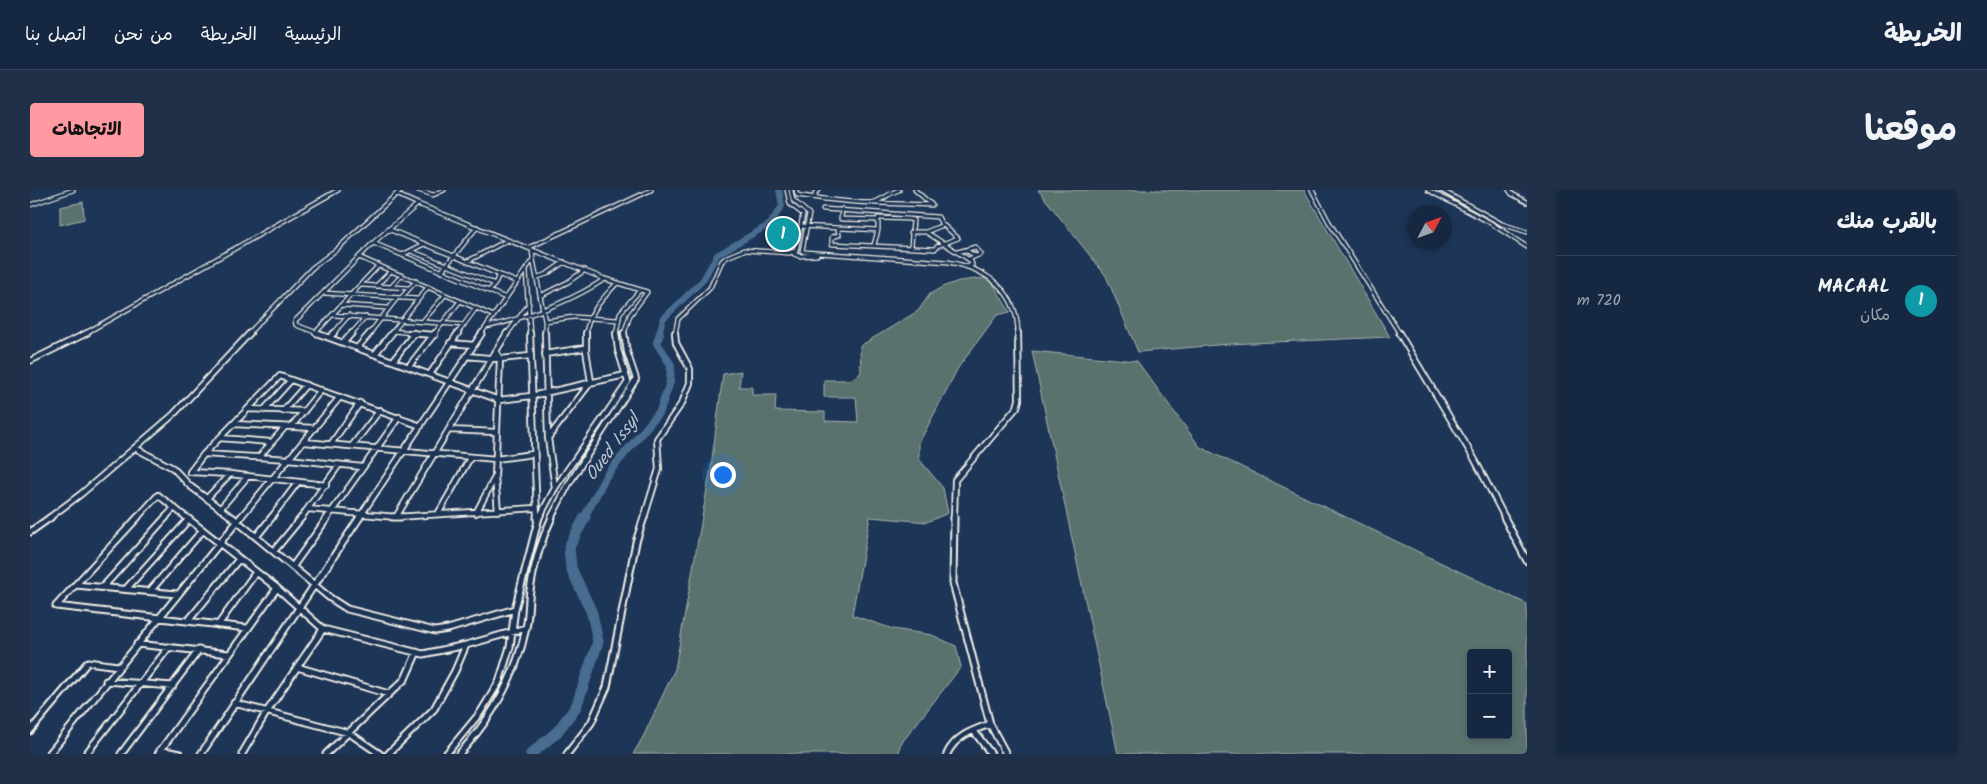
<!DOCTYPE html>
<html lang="ar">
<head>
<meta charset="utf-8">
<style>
  :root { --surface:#162841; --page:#1f3048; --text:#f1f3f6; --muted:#9ea6b1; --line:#35445a; --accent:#ff9aa2 }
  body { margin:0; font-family:Kalam,"Playpen Sans Arabic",sans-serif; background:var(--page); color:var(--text); direction:rtl }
  .controls { position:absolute; right:15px; bottom:15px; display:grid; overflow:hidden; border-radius:5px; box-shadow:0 2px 8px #0003 }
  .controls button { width:45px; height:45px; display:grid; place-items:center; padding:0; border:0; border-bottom:1px solid var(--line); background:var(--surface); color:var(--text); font:25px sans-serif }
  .compass { position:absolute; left:1377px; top:15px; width:45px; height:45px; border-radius:50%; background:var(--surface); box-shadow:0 2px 8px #0003; rotate:49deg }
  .you { position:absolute; left:692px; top:284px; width:18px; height:18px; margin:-12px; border:4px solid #fff; border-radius:50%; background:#1a73e8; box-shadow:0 0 0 8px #1a73e833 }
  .badge { display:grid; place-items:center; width:32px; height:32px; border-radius:50%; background:var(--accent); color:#fff; font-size:16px; font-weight:700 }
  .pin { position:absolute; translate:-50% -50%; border:2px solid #fff; box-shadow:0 1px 5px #0006 }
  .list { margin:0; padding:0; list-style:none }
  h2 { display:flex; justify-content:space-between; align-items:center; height:65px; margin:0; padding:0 20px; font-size:21px }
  h2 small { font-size:16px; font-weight:400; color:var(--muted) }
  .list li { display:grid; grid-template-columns:32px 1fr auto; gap:15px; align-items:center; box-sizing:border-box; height:90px; padding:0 20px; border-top:1px solid var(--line) }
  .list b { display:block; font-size:19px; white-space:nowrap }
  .list p { margin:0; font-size:16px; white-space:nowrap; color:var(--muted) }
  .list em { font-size:16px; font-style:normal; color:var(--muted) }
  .map { position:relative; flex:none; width:1497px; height:564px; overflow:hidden; direction:ltr; border-radius:5px }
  header { display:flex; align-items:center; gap:30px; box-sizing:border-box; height:70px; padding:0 25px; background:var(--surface); border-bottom:1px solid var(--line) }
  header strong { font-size:24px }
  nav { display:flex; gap:28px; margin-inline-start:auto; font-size:18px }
  .intro { display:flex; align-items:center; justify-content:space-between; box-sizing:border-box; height:120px; padding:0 30px }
  h1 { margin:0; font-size:35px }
  .button { padding:12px 22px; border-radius:5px; background:var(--accent); color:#111; font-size:18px; font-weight:700 }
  main { display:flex; gap:30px; padding:0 30px }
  aside { flex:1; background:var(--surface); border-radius:5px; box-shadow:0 2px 8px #0003 }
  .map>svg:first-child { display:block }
  .green { fill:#5a726e; stroke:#a7b2ab; fill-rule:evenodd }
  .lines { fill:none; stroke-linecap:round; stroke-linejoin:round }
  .river-far2 { stroke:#4a6c91; stroke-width:6 }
  .river-far1 { stroke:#4a6c91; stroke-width:8 }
  .river { stroke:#4a6c91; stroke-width:11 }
  .minor-far2-casing { stroke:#f4f1e8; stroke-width:5.5 }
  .minor-far1-casing { stroke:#f4f1e8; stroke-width:8 }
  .minor-casing { stroke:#f4f1e8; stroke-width:9 }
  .minor-far2 { stroke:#1d3557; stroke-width:3 }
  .minor-far1 { stroke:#1d3557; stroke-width:4.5 }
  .minor { stroke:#1d3557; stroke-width:5 }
  .labels { text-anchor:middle; stroke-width:4; stroke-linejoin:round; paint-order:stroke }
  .water-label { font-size:18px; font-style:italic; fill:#b8c2ca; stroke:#1d3557 }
</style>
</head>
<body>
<header>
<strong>الخريطة</strong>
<nav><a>الرئيسية</a><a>الخريطة</a><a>من نحن</a><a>اتصل بنا</a></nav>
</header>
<div class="intro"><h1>موقعنا</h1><a class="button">الاتجاهات</a></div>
<main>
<aside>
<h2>بالقرب منك<small></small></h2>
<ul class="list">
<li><span class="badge" style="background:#0f9aa8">1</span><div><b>MACAAL</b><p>مكان</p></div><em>720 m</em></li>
</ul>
</aside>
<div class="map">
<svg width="1497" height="564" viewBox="0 0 1497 564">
  <rect width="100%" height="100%" fill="#1d3557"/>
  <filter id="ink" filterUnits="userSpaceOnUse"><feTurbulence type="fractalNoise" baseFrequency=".02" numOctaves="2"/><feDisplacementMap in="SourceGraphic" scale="10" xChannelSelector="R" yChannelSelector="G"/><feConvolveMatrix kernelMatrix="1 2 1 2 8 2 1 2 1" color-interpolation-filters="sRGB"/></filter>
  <g filter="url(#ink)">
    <path class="green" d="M1008 0H1274L1360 147 1199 154 1108 162 1076 86Z
      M53 12 54 29 30 35V17Z
      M954 88 962 92 980 122 967 125 928 178 889 253V269L913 298 918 323 897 332 840 327 822 425 863 439 902 445 926 456 931 477 870 555 869 564H603L613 547 645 479 681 277 693 184 711 181 709 197H722V205H746L745 221 795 222V231L828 232 826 207H794V190H820L831 183 830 156 888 121 900 104 912 97 929 91Z
      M1002 161 1107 171 1170 257 1497 414V564H1088ZM1441 463H1478V545H1441Z"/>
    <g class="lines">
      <path class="river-far2" d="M629 144 633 129 673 90 687 65 740 34 752 16 749 0"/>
      <path class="river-far1" d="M554 328 576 286 630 221 640 192 641 175 627 153 630 143"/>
      <path class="river" d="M501 564 527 542 546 517 568 452 562 423 541 378 539 357 555 327"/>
      <defs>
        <path id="minor-far2" d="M388 0 403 5 414 0
          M757 0 760 14 773 24 766 61
          M761 0 763 10 779 24 772 61
          M766 0 767 5C778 7 837 15 845 12 853 9 860 3 869 0
          M1282 0 1299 32 1370 144
          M1398 0 1459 32 1497 57
          M1411 0 1472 34 1497 42
          M1479 0 1482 4 1497 12
          M366 4 388 14
          M785 7V3L789 0
          M844 13 902 15 885 0
          M0 15 43 0
          M793 19 908 27 911 33 928 48 907 56 905 59 802 54V47L809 45 808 38
          M812 19 811 29 847 30
          M771 36 848 40
          M358 39 487 92
          M881 42H896L941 71 942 75 939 76
          M896 42 913 35
          M343 53 476 108
          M844 55 848 40V28L879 29 883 30 881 57
          M498 58 621 0
          M935 60 945 57 951 64 946 66
          M381 61 465 94
          M766 61 764 64 769 66 787 65
          M774 62 918 72C957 79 988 101 988 144
          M927 62 935 60 946 66 939 69
          M372 65 394 54
          M329 67 464 126
          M503 69 515 131V144
          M438 71 478 50
          M496 80 500 144
          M411 82 447 37
          M508 87 517 84 534 72
          M331 95 379 98
          M346 96 361 81
          M361 97 372 85
          M459 101 465 94 469 84
          M293 103 388 109
          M510 106 538 92 555 80
          M371 108 386 91
          M312 115 358 118
          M303 125 434 135
          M393 131 415 105
          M515 131 544 127 588 130
          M456 137C499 127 538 113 575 89
          M363 141 392 144
          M286 142 349 75
          M54 144 308 0
          M218 144 282 78 307 59 371 0
          M290 144 266 135 265 131 343 53 388 14 575 89 617 102 600 125 594 144
          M303 144 319 125
          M321 144 336 127
          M339 144 367 108
          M361 144 398 97
          M404 144 430 111
          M427 144 446 118
          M451 144 503 69 502 60
          M477 144 499 114
          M556 144C558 123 573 108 587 93
          M586 144 590 123 610 100
          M645 144 648 129 680 98 692 71 697 67 714 60 759 63 766 61"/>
        <path id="minor-far1" d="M286 143 469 210 501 206 595 185
          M379 143 405 145
          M500 143 507 328
          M515 143 518 248 525 298
          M1369 143 1445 270 1475 328
          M300 147 304 143
          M314 152 322 143
          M420 153 444 155
          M328 157 340 143
          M466 161 470 169 465 287 468 321
          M345 164 362 143
          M515 164 555 158
          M436 166 470 169 500 166
          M0 171 57 143
          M363 171 384 143
          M379 176 405 143
          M400 184 428 143
          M218 219 274 221
          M234 220 261 190
          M253 221 276 195
          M204 234 285 238
          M261 237 291 200
          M419 240 466 242
          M190 248 241 252
          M518 248 561 192 556 160V143
          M274 252 466 269 503 264
          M301 254 330 213
          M322 256 350 220
          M105 258 143 278 160 296 203 328
          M174 264 259 269 332 277
          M229 267 255 237
          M296 295 200 284 160 282 174 264 250 186 391 236
          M177 308 200 284
          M190 319 218 286
          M278 319 366 327 505 318
          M446 323 464 289
          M408 324 440 268
          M366 327 477 143
          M19 328 51 304 143 225 220 143
          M107 328 128 305 157 328
          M135 328 144 318
          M210 328 310 207
          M241 328 268 292
          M271 328 309 275
          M297 328 369 227
          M329 328 452 143
          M509 328 525 298 598 192 588 160 586 143
          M521 328 540 292 606 189 597 162 594 143
          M614 328 629 279 627 249 652 213 660 193V179L646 153 645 143
          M924 328 925 290 987 217 989 210 988 143"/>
        <path id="minor" d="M108 327 26 416 217 438
          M156 327 247 398 293 439 393 464 436 455 496 438
          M202 327 300 408 317 419 405 441 418 439 485 419
          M362 327H371
          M507 327V330
          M924 327 923 393 960 534 976 564
          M1474 327 1497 371
          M0 342 21 327
          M226 347 242 327
          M244 361 272 327
          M263 376 298 327
          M45 395 147 404
          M73 397 136 327
          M96 399 159 329
          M120 401 173 340
          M158 431 209 369
          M188 435 226 382
          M107 454 199 464
          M267 477 359 504
          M76 491 143 496
          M204 513 319 543 350 564
          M0 541 58 472 88 476
          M944 541 961 564
          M130 560 150 564
          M19 564 211 327
          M56 564 139 457
          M91 564 169 460
          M128 564 247 398
          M171 564 330 327
          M212 564 236 523 293 439
          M296 564 375 489 387 462
          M358 564 404 519 425 481 436 455
          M416 564 450 523 469 492 480 457 485 419 509 327
          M429 564C462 528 486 487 496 438 499 425 498 412 500 400 504 374 511 350 522 327
          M537 564 561 533 577 497 606 352 614 327
          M917 564C925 546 943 540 960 534"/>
      </defs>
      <use href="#minor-far2" class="minor-far2-casing"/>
      <use href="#minor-far1" class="minor-far1-casing"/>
      <use href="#minor" class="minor-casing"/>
      <use href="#minor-far2" class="minor-far2"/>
      <use href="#minor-far1" class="minor-far1"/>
      <use href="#minor" class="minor"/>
    </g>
  </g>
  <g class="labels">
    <g class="water-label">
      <text transform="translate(582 257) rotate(-53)" y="6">Oued Issyl</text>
    </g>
  </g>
</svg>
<div class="controls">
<button>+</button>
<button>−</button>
</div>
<svg class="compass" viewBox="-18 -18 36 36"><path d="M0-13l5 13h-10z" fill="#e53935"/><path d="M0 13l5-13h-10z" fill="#9ea6b1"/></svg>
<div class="you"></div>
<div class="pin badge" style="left:753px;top:44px;background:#0f9aa8">1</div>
</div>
</main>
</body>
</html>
